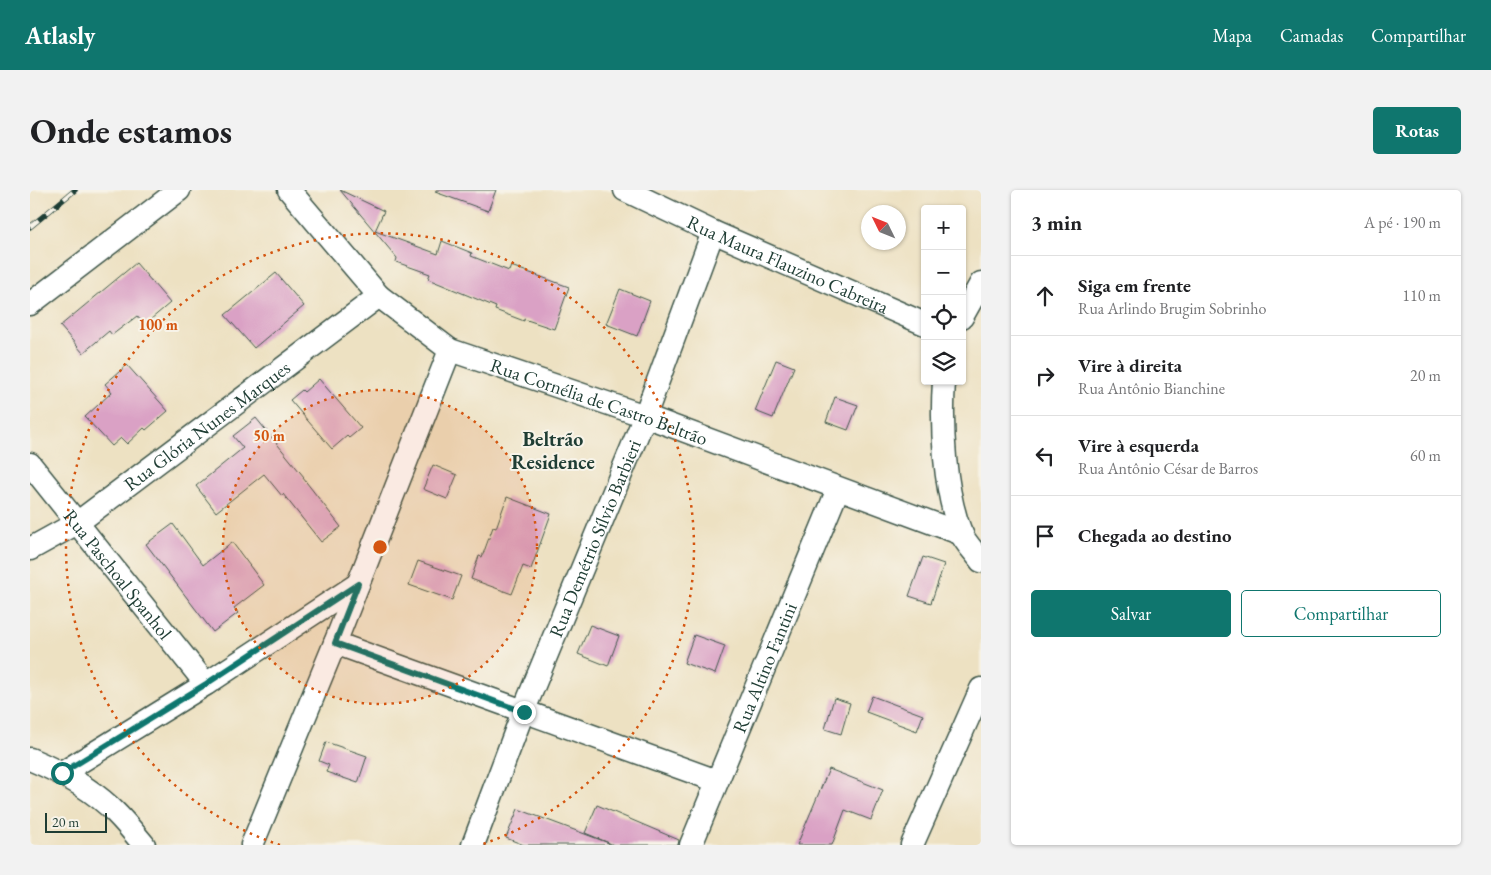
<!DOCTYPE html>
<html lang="pt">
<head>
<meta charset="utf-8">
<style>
  :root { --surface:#fff; --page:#f2f2f2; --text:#202124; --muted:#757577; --line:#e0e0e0; --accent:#0f766e }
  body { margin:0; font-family:"EB Garamond",serif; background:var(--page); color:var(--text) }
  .controls { position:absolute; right:15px; top:15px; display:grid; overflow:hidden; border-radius:5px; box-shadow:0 1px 4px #0004 }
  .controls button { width:45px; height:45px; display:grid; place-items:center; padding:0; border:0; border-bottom:1px solid var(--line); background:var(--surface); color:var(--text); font:25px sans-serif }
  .compass { position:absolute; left:831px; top:15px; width:45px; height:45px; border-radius:50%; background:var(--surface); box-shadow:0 1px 4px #0004; rotate:313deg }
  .scale { position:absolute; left:15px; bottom:12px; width:62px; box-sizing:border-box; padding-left:5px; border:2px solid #1f3d34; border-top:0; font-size:14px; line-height:18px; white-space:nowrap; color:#1f3d34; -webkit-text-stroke:4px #f7f3e8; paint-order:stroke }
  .stop { position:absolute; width:15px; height:15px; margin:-11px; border:4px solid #0f766e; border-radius:50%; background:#fff }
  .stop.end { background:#0f766e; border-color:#fff; box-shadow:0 1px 5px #0008 }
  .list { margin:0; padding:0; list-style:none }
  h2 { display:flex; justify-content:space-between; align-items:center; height:65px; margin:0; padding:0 20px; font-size:21px }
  h2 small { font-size:16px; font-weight:400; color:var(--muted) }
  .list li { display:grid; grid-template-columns:32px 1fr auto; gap:15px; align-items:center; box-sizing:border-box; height:80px; padding:0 20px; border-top:1px solid var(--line) }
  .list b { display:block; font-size:19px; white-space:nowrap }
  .list p { margin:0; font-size:16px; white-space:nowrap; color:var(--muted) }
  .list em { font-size:16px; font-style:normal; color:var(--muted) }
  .actions { display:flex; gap:10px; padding:15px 20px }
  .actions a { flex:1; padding:11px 0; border:1px solid var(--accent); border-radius:5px; text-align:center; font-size:18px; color:var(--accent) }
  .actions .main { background:var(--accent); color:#fff }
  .icon { flex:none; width:28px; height:28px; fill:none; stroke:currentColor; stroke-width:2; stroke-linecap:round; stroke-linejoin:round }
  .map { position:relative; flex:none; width:951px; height:655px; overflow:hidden; border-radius:5px }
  header { display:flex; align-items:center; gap:30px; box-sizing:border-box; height:70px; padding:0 25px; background:var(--accent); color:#fff }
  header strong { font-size:24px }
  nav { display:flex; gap:28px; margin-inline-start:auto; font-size:18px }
  .intro { display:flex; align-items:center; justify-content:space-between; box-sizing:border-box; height:120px; padding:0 30px }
  h1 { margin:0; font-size:35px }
  .button { padding:12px 22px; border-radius:5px; background:var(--accent); color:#fff; font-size:18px; font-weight:700 }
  main { display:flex; gap:30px; padding:0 30px }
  aside { flex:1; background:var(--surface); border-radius:5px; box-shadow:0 1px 4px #0004 }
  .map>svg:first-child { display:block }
  .building { fill:#daa1c5 }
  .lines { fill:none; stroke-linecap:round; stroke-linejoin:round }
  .street-casing { stroke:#3e5649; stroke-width:25 }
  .street { stroke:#fff; stroke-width:22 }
  .rail-casing { stroke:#1f3d34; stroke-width:5.5 }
  .rail { stroke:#f7f3e8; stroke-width:4; stroke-dasharray:11; stroke-linecap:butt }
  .route { stroke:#0f766e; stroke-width:6 }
  .ring { fill:none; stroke:#d45610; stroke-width:2.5; stroke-dasharray:2.5 5 }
  .labels { text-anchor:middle; stroke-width:4; stroke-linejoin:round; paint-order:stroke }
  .street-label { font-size:19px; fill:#1f3d34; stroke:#f7f3e8 }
  .neighbourhood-label { font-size:20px; font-weight:bold; fill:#1f3d34; stroke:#f7f3e8 }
  .centre { fill:#d45610; stroke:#f7f3e8; stroke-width:2.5 }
  .ring-label { font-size:15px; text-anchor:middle; font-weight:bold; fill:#d45610; stroke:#f7f3e8; stroke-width:4; stroke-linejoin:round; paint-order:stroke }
</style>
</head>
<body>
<header>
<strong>Atlasly</strong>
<nav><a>Mapa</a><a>Camadas</a><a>Compartilhar</a></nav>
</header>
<div class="intro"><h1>Onde estamos</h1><a class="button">Rotas</a></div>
<main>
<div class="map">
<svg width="951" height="655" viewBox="0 0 951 655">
  <rect width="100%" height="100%" fill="#f7f3e8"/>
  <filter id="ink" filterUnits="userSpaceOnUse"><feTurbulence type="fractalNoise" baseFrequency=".02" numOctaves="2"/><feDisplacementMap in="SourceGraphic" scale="10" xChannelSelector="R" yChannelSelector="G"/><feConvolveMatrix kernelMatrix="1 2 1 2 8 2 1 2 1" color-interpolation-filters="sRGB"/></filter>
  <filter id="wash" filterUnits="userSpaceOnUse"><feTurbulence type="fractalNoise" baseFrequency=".0096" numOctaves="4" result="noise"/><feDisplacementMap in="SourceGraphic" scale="20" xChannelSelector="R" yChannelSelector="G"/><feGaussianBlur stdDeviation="1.12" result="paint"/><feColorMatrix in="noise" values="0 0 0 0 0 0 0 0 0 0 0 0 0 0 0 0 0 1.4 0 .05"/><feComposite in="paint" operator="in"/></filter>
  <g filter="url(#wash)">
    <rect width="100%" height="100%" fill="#ede1c2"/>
    <g id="blocks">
      <path class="building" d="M310 0 354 21 345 41 408 64 412 51 442 63 441 66 479 81 481 76 539 97 524 139 494 129V131L465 120 466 117 398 89 400 84 366 72 367 68Z
        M406 0H466L458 21 405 2Z
        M106 73 140 113 114 135 107 126 82 145 79 141 53 163 30 136Z
        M246 83 274 116 224 158 195 125Z
        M590 99 620 111 607 146 576 134Z
        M746 170 764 177 743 228 725 221Z
        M97 175 138 221 116 240 114 238 97 254 91 248 82 256 55 227 82 202 75 194Z
        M289 189 331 238 319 248 317 246 302 259 260 210 272 200 274 202Z
        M805 207 828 215 818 240 796 232Z
        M226 228 274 287 273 288 311 337 291 352 253 304 252 306 234 284 186 322 166 296 213 258 203 246Z
        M403 275 427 285 417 309 393 299Z
        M477 307 521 324 501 379 493 376 482 404 441 389 449 366 452 367 463 337 466 338Z
        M143 334 173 375 202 352 234 395 204 418 208 423 183 442 116 354Z
        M893 367 914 374 901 413 879 406Z
        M388 371 431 386 422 410 379 395Z
        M560 435 589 446 578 476 548 464Z
        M664 445 695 456 685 484 654 473Z
        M842 506 893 525 887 541 836 522Z
        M804 508 820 513 811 544 795 539Z
        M296 552 337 566 328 593 296 582 299 575 289 571Z
        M799 579 853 600 841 630 815 620 802 655H767Z
        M567 615 649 650 648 655H584L555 643Z
        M488 619 579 653V655H494L476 648Z"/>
    </g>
  </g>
  <g filter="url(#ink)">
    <use href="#blocks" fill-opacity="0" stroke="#3e5649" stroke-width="1"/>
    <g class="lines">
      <defs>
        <g id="street">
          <path id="s1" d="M259 0 349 106 420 160 615 226 932 344"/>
          <path id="s2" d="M595 0 683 42 895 134"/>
          <path d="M0 114 149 0"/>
          <path d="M932 127 951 93"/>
          <path d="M914 191C911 236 914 301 931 343 935 353 945 362 951 371"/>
          <path id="s3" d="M0 274 176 494"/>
          <path id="s4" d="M0 359 47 333 349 106"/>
          <path d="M305 453 687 591"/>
          <path d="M0 569C31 582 62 598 86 623 96 633 105 644 114 655"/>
          <path d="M32 583 176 494 328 394"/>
          <path d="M222 655 305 453 420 160"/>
          <path id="s5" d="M443 655 493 522 615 226 683 42"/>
          <path id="s6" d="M661 655 808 299"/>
          <path d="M882 655 951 499"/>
        </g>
      </defs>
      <use href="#street" class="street-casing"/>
      <use href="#street" class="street"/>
      <defs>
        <path id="rail" d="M0 37 45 0"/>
      </defs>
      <use href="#rail" class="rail-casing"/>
      <use href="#rail" class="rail"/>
    </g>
  </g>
  <g class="lines" filter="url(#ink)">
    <path class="route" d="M32 583 176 494 328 394 305 453 494 522"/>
  </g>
  <circle cx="350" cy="357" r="157" fill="#d45610" fill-opacity=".12"/>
  <g class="ring">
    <circle cx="350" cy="357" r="157"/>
    <path d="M250 655A314 314 0 1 1 450 655"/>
  </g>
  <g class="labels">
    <g class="street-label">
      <text dy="7" stroke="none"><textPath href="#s2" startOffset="179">Rua Maura Flauzino Cabreira</textPath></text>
      <text dy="7" stroke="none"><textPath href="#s1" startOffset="386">Rua Cornélia de Castro Beltrão</textPath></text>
      <text dy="7" stroke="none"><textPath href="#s4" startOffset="216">Rua Glória Nunes Marques</textPath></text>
      <text dy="7" stroke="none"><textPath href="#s5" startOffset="330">Rua Demétrio Sílvio Barbieri</textPath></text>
      <text dy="7" stroke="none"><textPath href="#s3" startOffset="141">Rua Paschoal Spanhol</textPath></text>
      <text dy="7" stroke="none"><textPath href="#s6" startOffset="192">Rua Altino Fantini</textPath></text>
    </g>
    <g class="neighbourhood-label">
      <text x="523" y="256">Beltrão<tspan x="523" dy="23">Residence</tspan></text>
    </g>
  </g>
  <circle cx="350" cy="357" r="8" class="centre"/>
  <g class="ring-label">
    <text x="128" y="140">100 m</text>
    <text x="239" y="251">50 m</text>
  </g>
</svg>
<div class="controls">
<button>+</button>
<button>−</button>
<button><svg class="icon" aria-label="locate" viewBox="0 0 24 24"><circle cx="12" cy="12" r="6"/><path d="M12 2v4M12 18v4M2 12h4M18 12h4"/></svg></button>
<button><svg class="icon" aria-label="layers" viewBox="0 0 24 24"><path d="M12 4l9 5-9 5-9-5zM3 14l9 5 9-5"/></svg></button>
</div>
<svg class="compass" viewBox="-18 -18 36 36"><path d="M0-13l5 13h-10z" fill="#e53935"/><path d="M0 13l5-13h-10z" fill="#757577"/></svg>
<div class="scale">20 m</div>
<div class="stop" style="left:32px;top:583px"></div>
<div class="stop end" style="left:494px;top:522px"></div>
</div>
<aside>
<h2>3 min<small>A pé · 190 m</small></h2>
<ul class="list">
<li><svg class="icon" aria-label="ahead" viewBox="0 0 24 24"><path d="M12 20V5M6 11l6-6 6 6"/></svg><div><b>Siga em frente</b><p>Rua Arlindo Brugim Sobrinho</p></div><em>110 m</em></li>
<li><svg class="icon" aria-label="right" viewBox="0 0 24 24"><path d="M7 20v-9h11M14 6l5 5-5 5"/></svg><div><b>Vire à direita</b><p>Rua Antônio Bianchine</p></div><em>20 m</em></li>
<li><svg class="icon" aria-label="left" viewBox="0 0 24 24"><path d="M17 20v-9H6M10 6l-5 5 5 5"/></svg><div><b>Vire à esquerda</b><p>Rua Antônio César de Barros</p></div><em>60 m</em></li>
<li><svg class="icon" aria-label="arrive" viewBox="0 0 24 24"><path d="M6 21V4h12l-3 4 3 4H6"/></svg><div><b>Chegada ao destino</b></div></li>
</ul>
<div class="actions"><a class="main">Salvar</a><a>Compartilhar</a></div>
</aside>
</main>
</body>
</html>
